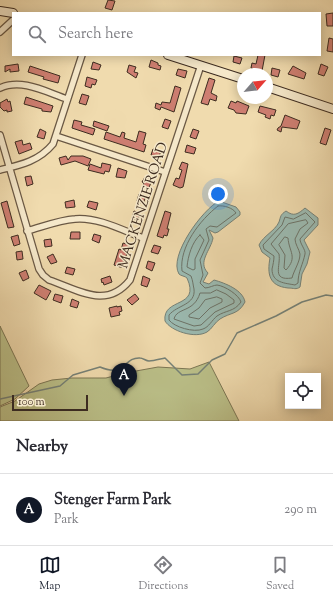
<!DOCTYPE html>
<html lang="en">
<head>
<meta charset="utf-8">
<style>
  :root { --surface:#fff; --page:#f7f7f7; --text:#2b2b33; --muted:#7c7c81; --line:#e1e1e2; --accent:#111827 }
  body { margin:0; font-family:"Sorts Mill Goudy",serif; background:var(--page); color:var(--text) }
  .controls { position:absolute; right:12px; bottom:12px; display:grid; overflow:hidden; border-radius:0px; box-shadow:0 2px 10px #0003 }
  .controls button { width:36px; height:36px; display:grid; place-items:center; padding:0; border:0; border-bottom:1px solid var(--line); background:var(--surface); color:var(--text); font:20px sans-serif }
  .compass { position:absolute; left:237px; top:68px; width:36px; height:36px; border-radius:50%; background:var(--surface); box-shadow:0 2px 10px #0003; rotate:62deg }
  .scale { position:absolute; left:12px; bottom:10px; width:76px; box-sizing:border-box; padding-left:4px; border:2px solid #3d2c20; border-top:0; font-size:11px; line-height:14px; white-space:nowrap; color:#3d2c20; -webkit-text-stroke:3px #f5e8ca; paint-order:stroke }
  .you { position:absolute; left:218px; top:194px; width:14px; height:14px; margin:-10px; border:3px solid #fff; border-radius:50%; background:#1a73e8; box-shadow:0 0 0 6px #1a73e833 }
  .badge { display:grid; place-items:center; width:26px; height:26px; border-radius:50%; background:var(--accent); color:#fff; font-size:13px; font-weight:700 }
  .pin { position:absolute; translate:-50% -33px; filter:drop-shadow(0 1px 2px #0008) }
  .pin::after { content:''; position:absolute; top:21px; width:14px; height:12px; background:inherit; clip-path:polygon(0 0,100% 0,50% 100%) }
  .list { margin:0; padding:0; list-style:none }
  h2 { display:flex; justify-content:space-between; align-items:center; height:52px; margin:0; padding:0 16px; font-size:17px }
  h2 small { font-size:13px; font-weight:400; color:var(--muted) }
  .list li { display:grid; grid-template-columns:26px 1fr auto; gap:12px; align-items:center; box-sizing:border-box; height:72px; padding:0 16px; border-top:1px solid var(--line) }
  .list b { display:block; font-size:15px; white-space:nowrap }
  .list p { margin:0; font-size:13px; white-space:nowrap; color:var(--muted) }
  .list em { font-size:13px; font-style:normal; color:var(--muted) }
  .icon { flex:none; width:22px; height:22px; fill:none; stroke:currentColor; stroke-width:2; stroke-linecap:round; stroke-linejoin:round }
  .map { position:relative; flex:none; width:333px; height:421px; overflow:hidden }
  .search { position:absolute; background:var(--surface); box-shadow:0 2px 10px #0003; left:12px; right:12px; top:12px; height:44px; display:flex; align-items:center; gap:10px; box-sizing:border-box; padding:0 14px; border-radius:0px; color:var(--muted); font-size:15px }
  .sheet { height:124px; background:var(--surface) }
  nav { display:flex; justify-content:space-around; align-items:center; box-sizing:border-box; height:56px; border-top:1px solid var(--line); background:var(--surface); font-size:11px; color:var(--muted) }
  nav a { display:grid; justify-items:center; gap:2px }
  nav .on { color:var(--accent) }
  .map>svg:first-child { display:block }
  .green { fill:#bbc089; stroke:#7c7654 }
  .water { fill:#9bbab1; stroke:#758177 }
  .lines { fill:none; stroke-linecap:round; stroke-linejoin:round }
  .shore { stroke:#6c7368; stroke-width:1 }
  .stream { stroke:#758177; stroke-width:1.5 }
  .building { fill:#ce7e71; stroke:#3d2c20 }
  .street-casing { stroke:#6a5844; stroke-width:8 }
  .secondary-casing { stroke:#3d2c20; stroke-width:10 }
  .street { stroke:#f5e8ca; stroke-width:5.5 }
  .secondary { stroke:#f5e8ca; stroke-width:8 }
  .labels { text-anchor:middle; stroke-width:3; stroke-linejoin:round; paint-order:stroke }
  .street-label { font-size:14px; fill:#3d2c20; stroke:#f5e8ca }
</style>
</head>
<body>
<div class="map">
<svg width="333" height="421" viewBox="0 0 333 421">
  <rect width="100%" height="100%" fill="#f0dbae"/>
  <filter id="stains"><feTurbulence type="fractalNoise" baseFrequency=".005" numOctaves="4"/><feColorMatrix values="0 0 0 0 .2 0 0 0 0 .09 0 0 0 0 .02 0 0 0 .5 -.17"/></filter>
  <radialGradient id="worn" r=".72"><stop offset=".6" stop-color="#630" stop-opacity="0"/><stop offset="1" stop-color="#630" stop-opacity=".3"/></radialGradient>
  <path class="green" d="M0 326 29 386 15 399 0 406Z
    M209 362 239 421H0V407L15 401 39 384 52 380 72 378H106L125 373 158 367 190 369Z"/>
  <path class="water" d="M219 201 236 207 240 212V215L218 232 215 233 209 230 213 238C211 250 197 262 208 273L203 282 209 284 214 280C225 283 243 290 245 302 238 315 231 312 220 319 215 322 212 329 207 332 195 339 171 331 165 321 162 297 201 309 187 278 185 276 181 276 179 274 168 256 203 209 219 201Z
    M305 208 318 218V225L304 240 310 252 307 264 302 274 300 287C296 290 294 288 288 288 269 286 267 274 270 258L262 252 259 245C263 236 275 231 279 222 281 216 280 215 286 211 294 217 298 214 305 208Z"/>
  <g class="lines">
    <path class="shore" d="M218 206C224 205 233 208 236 213L217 227 210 226 206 229 209 240 200 260 203 275 200 283 205 288C209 288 214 285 217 285 225 286 239 295 241 302 234 312 226 310 217 316 212 320 209 327 203 329 194 333 174 327 169 320V315C177 305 196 305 194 289 193 285 193 281 191 276L182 271C179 247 200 220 218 206Z
      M306 213 315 222 300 239C300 244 306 250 305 254 303 264 298 272 298 283L295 285C285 283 272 283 272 269 273 265 274 260 274 256L264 249 263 245 282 225 285 217 293 219Z
      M306 220 308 223 300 229 295 239C295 244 299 249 300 254 300 262 294 270 292 278 271 281 281 266 279 254L271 244 288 224Z
      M200 235 204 240 195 259V269L193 270 187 267C188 256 192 242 200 235Z
      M285 237 288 238C289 252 298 257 286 270L284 268 285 255 279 245Z
      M217 290 226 294 234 300V303L215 312 201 325 194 326 174 319C177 307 194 313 200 293H210Z
      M217 297 222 299V302L210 308 199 319 189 317V315L199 308 205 300Z"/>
    <path class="stream" d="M0 399 60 386 73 375 100 367C126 378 123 357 140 358 143 358 146 361 149 361 154 361 160 359 165 358L182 375 198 374 212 360 225 354 237 333 276 316 302 302 326 295 333 296"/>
  </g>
  <path class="building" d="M108 0 115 1 112 10 105 8Z
    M333 13V26H327L326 14Z
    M329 38 333 39V52L327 51Z
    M258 55H265L262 71 251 68 252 63 256 64Z
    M234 56 242 58 240 64 233 62Z
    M151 60 158 63V65L161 66 160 70 149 67Z
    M93 62 101 65 99 70 91 69Z
    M18 64 19 71 10 72V69L5 72V66Z
    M321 64 328 67 324 76 318 74Z
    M129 65 136 67 134 72 138 73 136 78 127 72Z
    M30 66 60 76 58 83 43 79 44 77 28 72Z
    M293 66 306 73 304 79 288 74Z
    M272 68 280 70 278 77 271 75Z
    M178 69 187 71 185 78 176 75Z
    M87 77 97 80 95 85 92 84 91 88 85 86Z
    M209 78 215 80 211 93 217 96 216 101 210 99 208 105 201 103Z
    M175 86 181 88 174 112 161 107 160 110 155 108 156 103 161 105 162 102 170 103Z
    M82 94 89 96 86 105 79 103Z
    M26 97 53 106 51 112 42 111V109L24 104Z
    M7 99 8 102 10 101 12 111 7 112V110L4 111 0 107V103Z
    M231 101 236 103 237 101 249 106 246 114 236 113 234 110 228 108Z
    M260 106 276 110 274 116 271 115 270 119 265 117 266 115 258 112Z
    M285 115 300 121 297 129 282 127 281 132 277 130 278 128 281 126Z
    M165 119 171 121 168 129 162 127Z
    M74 120 82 122 81 125 95 129 93 135 72 128Z
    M94 121 109 126 107 131 93 126Z
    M325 128 331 130 326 145 320 143Z
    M40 129 46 132 44 139 37 137Z
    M193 129 199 131 196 139 190 137Z
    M139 131 146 133 143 144 146 145 144 152 104 139 106 132 120 137 122 132 125 133 124 138 136 142Z
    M22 140 23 145 30 143 32 149 19 154 15 142Z
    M187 145 196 148 194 154 185 152Z
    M153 149 161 151 159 157 151 155Z
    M66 156 68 160 71 156H83L91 159 88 166 75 161 61 165 59 158Z
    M182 162 188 164 184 183 183 187 180 188 173 185 176 178 179 179 182 170 179 169Z
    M102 163 111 165 109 172 105 171 104 174 88 170 90 164 101 168Z
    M118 168 127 171 125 178 116 177Z
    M31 176 33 184 27 186 25 177Z
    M145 177 152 179 149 188 143 186 144 183 142 182Z
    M139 194 146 196 143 204 137 201Z
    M74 200 75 207 66 208 65 202Z
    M7 201 14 227 8 228 1 203Z
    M89 201 98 203 96 210 87 207Z
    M134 211 140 213 138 220 132 218Z
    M165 211 171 213 167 229H169L167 236 164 235 163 238 157 236Z
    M71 232H80V239H70Z
    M94 234 101 236 99 243 92 240Z
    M18 235 20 244 14 246 11 237Z
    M51 239 52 246 45 247 44 240Z
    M123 243 130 245 122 267H120L114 265 119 249 121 250Z
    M154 245 161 247 158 254 151 252Z
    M22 251 23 259 17 260 16 252Z
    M53 254 57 262 51 264 47 257Z
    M148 261 155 263 152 271 146 268Z
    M67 267 75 269 73 275 65 273Z
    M26 270 29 278 23 281 19 273Z
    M110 276 112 282 104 285 103 282 102 283 101 279Z
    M143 276 150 279 147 287 141 285Z
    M39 285 51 291 46 300 34 293Z
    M55 294 63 296 61 303 53 300Z
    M135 294 139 299 132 305 127 300Z
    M72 299 79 302 77 308 70 306Z
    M117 306V307L121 306 122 311 119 312 120 315 111 317 109 308Z"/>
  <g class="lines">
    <defs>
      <path id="street" d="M0 32 13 20
        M0 88C22 78 46 92 67 99
        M0 135 39 269 43 275 49 280C79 290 106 310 130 280L201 65
        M56 136 165 172
        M0 170C21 165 39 161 53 144L82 55
        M27 231C42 227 59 220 75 219 98 217 122 230 143 238"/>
      <path id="secondary" d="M0 11 13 13
        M168 55 243 79
        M267 87 333 109"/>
    </defs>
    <use href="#street" class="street-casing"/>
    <use href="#secondary" class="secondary-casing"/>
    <use href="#street" class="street"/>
    <use href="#secondary" class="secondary"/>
  </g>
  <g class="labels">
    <g class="street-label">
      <text transform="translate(142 205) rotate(-72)" y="5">MACKENZIE ROAD</text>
    </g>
  </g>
  <rect width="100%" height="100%" filter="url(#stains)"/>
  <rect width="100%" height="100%" fill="url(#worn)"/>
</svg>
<div class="controls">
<button><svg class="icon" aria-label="locate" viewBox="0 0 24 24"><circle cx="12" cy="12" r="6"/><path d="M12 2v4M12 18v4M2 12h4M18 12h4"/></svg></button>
</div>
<svg class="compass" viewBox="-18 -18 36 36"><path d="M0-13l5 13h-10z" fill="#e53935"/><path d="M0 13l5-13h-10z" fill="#7c7c81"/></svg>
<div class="scale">100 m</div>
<div class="you"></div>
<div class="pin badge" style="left:124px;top:396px">A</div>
<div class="search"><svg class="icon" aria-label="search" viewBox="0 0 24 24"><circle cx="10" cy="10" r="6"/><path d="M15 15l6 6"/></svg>Search here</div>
</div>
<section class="sheet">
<h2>Nearby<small></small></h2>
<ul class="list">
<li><span class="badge">A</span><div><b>Stenger Farm Park</b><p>Park</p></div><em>290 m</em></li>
</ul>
</section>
<nav>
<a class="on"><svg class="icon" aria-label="map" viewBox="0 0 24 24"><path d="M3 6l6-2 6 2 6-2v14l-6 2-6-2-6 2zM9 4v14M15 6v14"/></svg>Map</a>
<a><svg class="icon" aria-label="directions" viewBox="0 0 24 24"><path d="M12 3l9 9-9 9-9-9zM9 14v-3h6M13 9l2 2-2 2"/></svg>Directions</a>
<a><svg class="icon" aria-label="saved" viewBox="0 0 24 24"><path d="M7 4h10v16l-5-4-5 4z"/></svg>Saved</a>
</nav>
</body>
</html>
